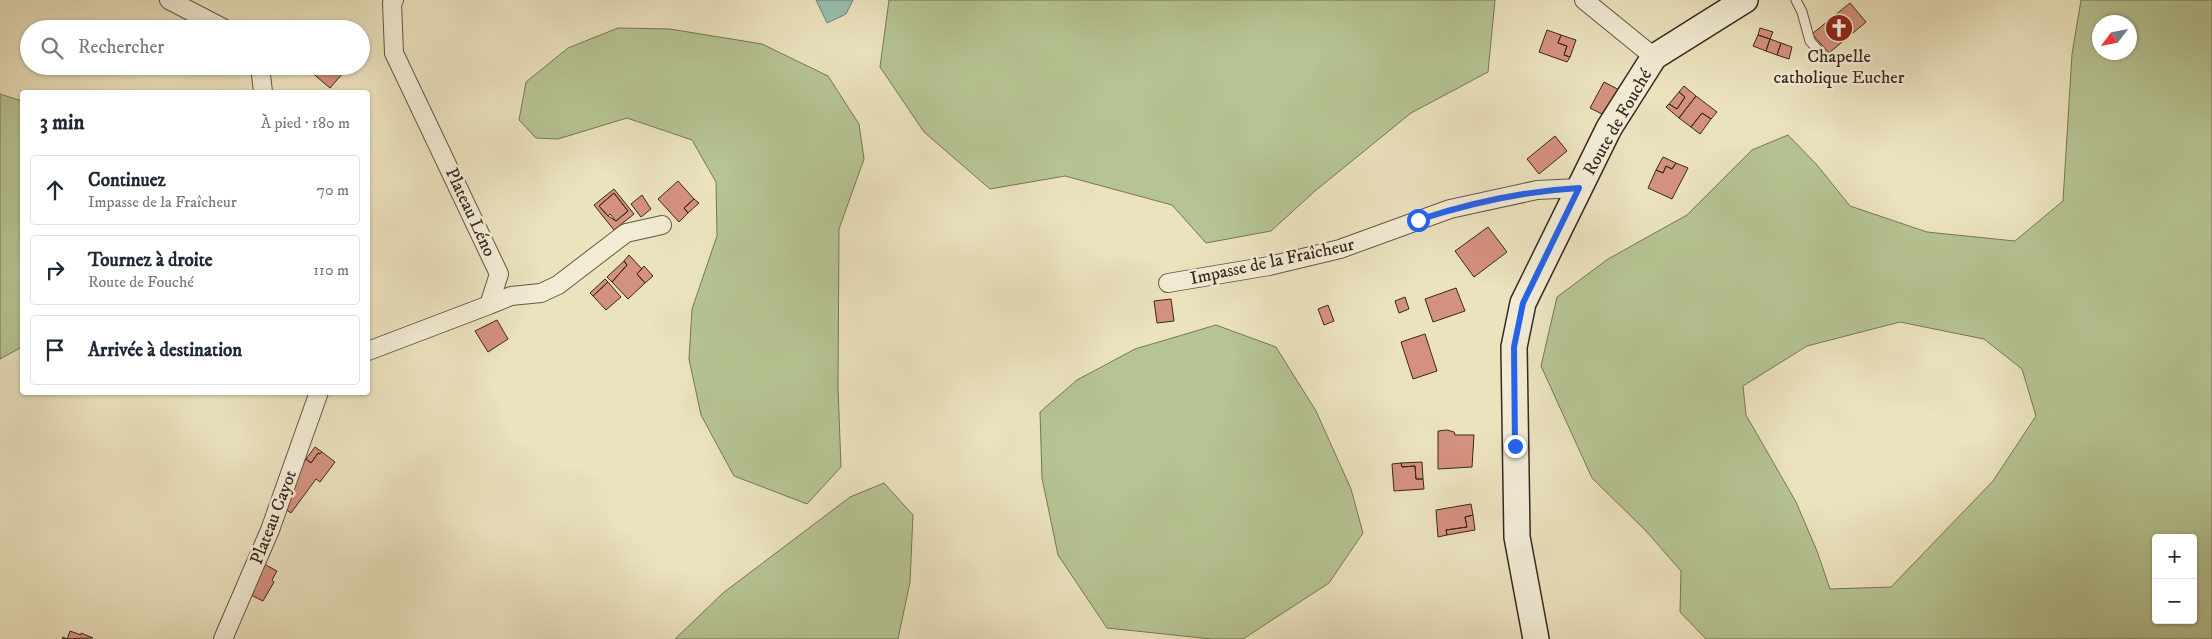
<!DOCTYPE html>
<html lang="fr">
<head>
<meta charset="utf-8">
<style>
  :root { --surface:#fff; --page:#f2f2f3; --text:#1f2937; --muted:#747a83; --line:#e0e1e3 }
  body { margin:0; font-family:"IM FELL DW Pica",serif; background:var(--page); color:var(--text) }
  .controls { position:absolute; right:15px; bottom:15px; display:grid; overflow:hidden; border-radius:5px; box-shadow:0 1px 4px #0004 }
  .controls button { width:45px; height:45px; display:grid; place-items:center; padding:0; border:0; border-bottom:1px solid var(--line); background:var(--surface); color:var(--text); font:25px sans-serif }
  .compass { position:absolute; left:2092px; top:15px; width:45px; height:45px; border-radius:50%; background:var(--surface); box-shadow:0 1px 4px #0004; rotate:238deg }
  .stop { position:absolute; width:15px; height:15px; margin:-11px; border:4px solid #2563eb; border-radius:50%; background:#fff }
  .stop.end { background:#2563eb; border-color:#fff; box-shadow:0 1px 5px #0008 }
  .list { margin:0; padding:0; list-style:none }
  h2 { display:flex; justify-content:space-between; align-items:center; height:65px; margin:0; padding:0 20px; font-size:21px }
  h2 small { font-size:16px; font-weight:400; color:var(--muted) }
  .list li { display:grid; grid-template-columns:32px 1fr auto; gap:15px; align-items:center; box-sizing:border-box; height:70px; margin:0 10px 10px; padding:0 10px; border:1px solid var(--line); border-radius:5px }
  .list b { display:block; font-size:19px; white-space:nowrap }
  .list p { margin:0; font-size:16px; white-space:nowrap; color:var(--muted) }
  .list em { font-size:16px; font-style:normal; color:var(--muted) }
  .icon { flex:none; width:28px; height:28px; fill:none; stroke:currentColor; stroke-width:2; stroke-linecap:round; stroke-linejoin:round }
  .map { position:relative; flex:none; width:2212px; height:639px; overflow:hidden }
  .search { position:absolute; background:var(--surface); box-shadow:0 1px 4px #0004; left:20px; top:20px; width:350px; height:55px; display:flex; align-items:center; gap:12px; box-sizing:border-box; padding:0 18px; border-radius:28px; color:var(--muted); font-size:19px }
  .panel { position:absolute; background:var(--surface); box-shadow:0 1px 4px #0004; left:20px; top:90px; width:350px; height:305px; border-radius:5px }
  .map>svg:first-child { display:block }
  .green { fill:#b6c392; stroke:#777659; fill-rule:evenodd }
  .water { fill:#98beae; stroke:#728275 }
  .building { fill:#d5917f; stroke:#382820; fill-rule:evenodd }
  .lines { fill:none; stroke-linecap:round; stroke-linejoin:round }
  .service-casing { stroke:#655648; stroke-width:11 }
  .minor-casing { stroke:#655648; stroke-width:20 }
  .secondary-casing { stroke:#382820; stroke-width:28 }
  .service { stroke:#f2ecd5; stroke-width:9 }
  .minor { stroke:#f2ecd5; stroke-width:18 }
  .secondary { stroke:#f2ecd5; stroke-width:25 }
  .route { stroke:#2563eb; stroke-width:6 }
  .labels { text-anchor:middle; stroke-width:5; stroke-linejoin:round; paint-order:stroke }
  .poi-label { font-size:18px; fill:#382820; stroke:#f2ecd5 }
  .street-label { font-size:18px; fill:#382820; stroke:#f2ecd5 }
</style>
</head>
<body>
<div class="map">
<svg width="2212" height="639" viewBox="0 0 2212 639">
  <rect width="100%" height="100%" fill="#ebe2be"/>
  <filter id="stains"><feTurbulence type="fractalNoise" baseFrequency=".004" numOctaves="4"/><feColorMatrix values="0 0 0 0 .2 0 0 0 0 .09 0 0 0 0 .02 0 0 0 .5 -.17"/></filter>
  <radialGradient id="worn" r=".72"><stop offset=".6" stop-color="#630" stop-opacity="0"/><stop offset="1" stop-color="#630" stop-opacity=".3"/></radialGradient>
  <path class="green" d="M889 0H1495L1488 72 1411 113 1315 191 1271 231 1206 243 1172 205 1065 176 990 189 924 132 880 67Z
    M2081 0H2212V639H1706L1680 612 1681 571 1646 531 1592 478 1541 366 1557 297 1608 259 1687 215 1752 150 1788 135 1817 165 1850 206 1927 232 2015 241 2063 201 2072 54ZM2100 22H2130V52H2100ZM1900 322 1984 339 2022 369 2036 416 1993 481 1891 587 1830 589 1817 551 1796 502 1746 415 1743 386 1807 346ZM2156 538H2193V620H2156Z
    M618 28 670 29 762 44 828 76 859 124 864 159 839 229 838 387 841 467 807 504 734 476 701 415 689 359 692 309 717 236 716 182 692 140 627 118 558 139 536 138 519 120 526 82 568 48Z
    M0 94 22 101V347L0 359Z
    M1216 325 1276 347 1316 411 1351 489 1363 533 1329 583 1243 639H1212L1107 628 1058 555 1042 478 1040 412 1077 380 1135 349Z
    M884 483 913 515 910 582 898 639H675L723 593 850 497Z"/>
  <path class="water" d="M816 0H853L846 14 827 23Z"/>
  <path class="building" d="M1850 3 1866 22 1829 53 1812 34Z
    M1760 28 1773 32 1770 39 1758 35Z
    M1547 30 1561 35 1558 43 1567 46 1564 55 1570 57 1567 62 1539 52Z
    M1561 35 1576 40 1570 57 1564 55 1567 46 1558 43Z
    M1758 35 1770 39 1766 51 1753 46Z
    M1770 39 1781 43 1777 55 1766 51Z
    M1781 43 1792 47 1789 59 1777 55Z
    M304 66H349L330 88Z
    M1604 82 1627 94 1614 120 1590 108Z
    M1684 86 1696 96 1679 118 1666 107 1669 104 1677 109 1685 97 1679 92Z
    M1679 92 1685 97 1677 109 1669 104Z
    M1696 96 1717 112 1711 119 1702 113 1691 127 1679 118Z
    M1702 113 1711 119 1700 134 1691 127Z
    M1555 136 1567 151 1539 174 1527 159Z
    M1663 157 1676 163 1672 169 1666 166 1663 173 1656 170Z
    M1676 163 1688 168 1672 199 1648 188 1656 170 1663 173 1666 166 1672 169Z
    M678 181 694 199 684 208 688 213 679 222 658 199Z
    M614 189 634 214 614 230 594 205ZM614 193 628 211 616 221 608 216 599 206Z
    M614 193 628 211 616 221 610 214 608 216 599 206Z
    M642 195 651 209 641 217 631 204Z
    M694 199 699 203 688 213 684 208Z
    M1488 227 1507 252 1474 277 1455 251Z
    M629 255 642 269 637 274 645 283 628 299 612 282 627 265 624 261Z
    M624 261 627 265 612 282 607 277Z
    M644 266 653 276 645 283 637 274Z
    M605 279 608 282 593 296 590 293Z
    M608 282 621 297 606 310 593 296Z
    M1456 288 1465 311 1433 322 1425 299Z
    M1405 297 1409 309 1399 313 1395 301Z
    M1171 299 1174 321 1157 323 1154 301Z
    M1328 305 1334 321 1324 325 1318 309Z
    M497 320 508 339 488 352 475 331Z
    M1425 334 1437 371 1413 379 1401 342Z
    M1447 430 1454 432 1455 435H1474L1472 467 1438 469V431Z
    M315 447 322 452 320 454 318 453 311 463 306 459Z
    M322 452 335 462 320 482 316 479 291 513 285 509 289 503 285 500V492L302 469 300 468 306 459 311 463 318 453 320 454Z
    M1422 462 1423 479H1416L1415 466 1402 467 1401 463Z
    M1401 463 1402 467 1415 466 1416 479H1423L1424 489 1394 491 1392 464Z
    M1471 504 1473 515 1465 517 1467 527 1446 530 1447 535 1438 537 1436 510Z
    M1473 515 1475 530 1447 535 1446 530 1467 527 1465 517Z
    M264 564 277 571 272 580 274 582 263 601 251 595Z
    M70 631 81 635V633L93 638 62 639 63 637 67 639Z"/>
  <g class="lines">
    <defs>
      <path id="service" d="M1796 0 1802 12 1810 41 1823 56"/>
      <path id="minor" d="M169 0 225 29
        M1584 0 1654 57
        M260 66 263 92
        M1168 283 1269 266 1340 249 1450 209 1537 190 1579 188
        M489 305 511 296 541 293 558 285 626 233 662 225
        M368 351 489 305 499 274 394 53 392 3 394 0
        M223 639 270 530 319 392"/>
      <path id="secondary" d="M1536 639 1517 537 1514 347 1523 303 1609 128 1654 57 1745 0"/>
    </defs>
    <use href="#service" class="service-casing"/>
    <use href="#minor" class="minor-casing"/>
    <use href="#secondary" class="secondary-casing"/>
    <use href="#service" class="service"/>
    <use href="#minor" class="minor"/>
    <use href="#secondary" class="secondary"/>
  </g>
  <g class="lines">
    <path class="route" d="M1418 220C1470 203 1524 191 1579 188L1523 303 1514 347 1515 446"/>
  </g>
  <defs>
    <symbol id="church-disc" viewBox="-11 -11 22 22"><circle r="9.5" fill="#8f2418" stroke="#f2ecd5"/><path d="M-1.2-6h2.4v3.5h3.3v2.4h-3.3V6h-2.4V-.1h-3.3v-2.4h3.3Z" fill="#fff"/></symbol>
  </defs>
  <g fill-rule="evenodd">
    <use href="#church-disc" x="1823" y="12" width="32" height="32"/>
  </g>
  <g class="labels">
    <g class="poi-label">
      <text x="1839" y="62">Chapelle<tspan x="1839" dy="21">catholique Eucher</tspan></text>
    </g>
    <g class="street-label">
      <text transform="translate(1617 122) rotate(-60)" y="6">Route de Fouché</text>
      <text transform="translate(471 212) rotate(65)" y="6">Plateau Léno</text>
      <text transform="translate(1272 261) rotate(-12)" y="6">Impasse de la Fraîcheur</text>
      <text transform="translate(273 517) rotate(-69)" y="6">Plateau Cayot</text>
    </g>
  </g>
  <rect width="100%" height="100%" filter="url(#stains)"/>
  <rect width="100%" height="100%" fill="url(#worn)"/>
</svg>
<div class="controls">
<button>+</button>
<button>−</button>
</div>
<svg class="compass" viewBox="-18 -18 36 36"><path d="M0-13l5 13h-10z" fill="#e53935"/><path d="M0 13l5-13h-10z" fill="#747a83"/></svg>
<div class="stop" style="left:1418px;top:220px"></div>
<div class="stop end" style="left:1515px;top:446px"></div>
<div class="search"><svg class="icon" aria-label="search" viewBox="0 0 24 24"><circle cx="10" cy="10" r="6"/><path d="M15 15l6 6"/></svg>Rechercher</div>
<section class="panel">
<h2>3 min<small>À pied · 180 m</small></h2>
<ul class="list">
<li><svg class="icon" aria-label="ahead" viewBox="0 0 24 24"><path d="M12 20V5M6 11l6-6 6 6"/></svg><div><b>Continuez</b><p>Impasse de la Fraîcheur</p></div><em>70 m</em></li>
<li><svg class="icon" aria-label="right" viewBox="0 0 24 24"><path d="M7 20v-9h11M14 6l5 5-5 5"/></svg><div><b>Tournez à droite</b><p>Route de Fouché</p></div><em>110 m</em></li>
<li><svg class="icon" aria-label="arrive" viewBox="0 0 24 24"><path d="M6 21V4h12l-3 4 3 4H6"/></svg><div><b>Arrivée à destination</b></div></li>
</ul>
</section>
</div>
</body>
</html>
